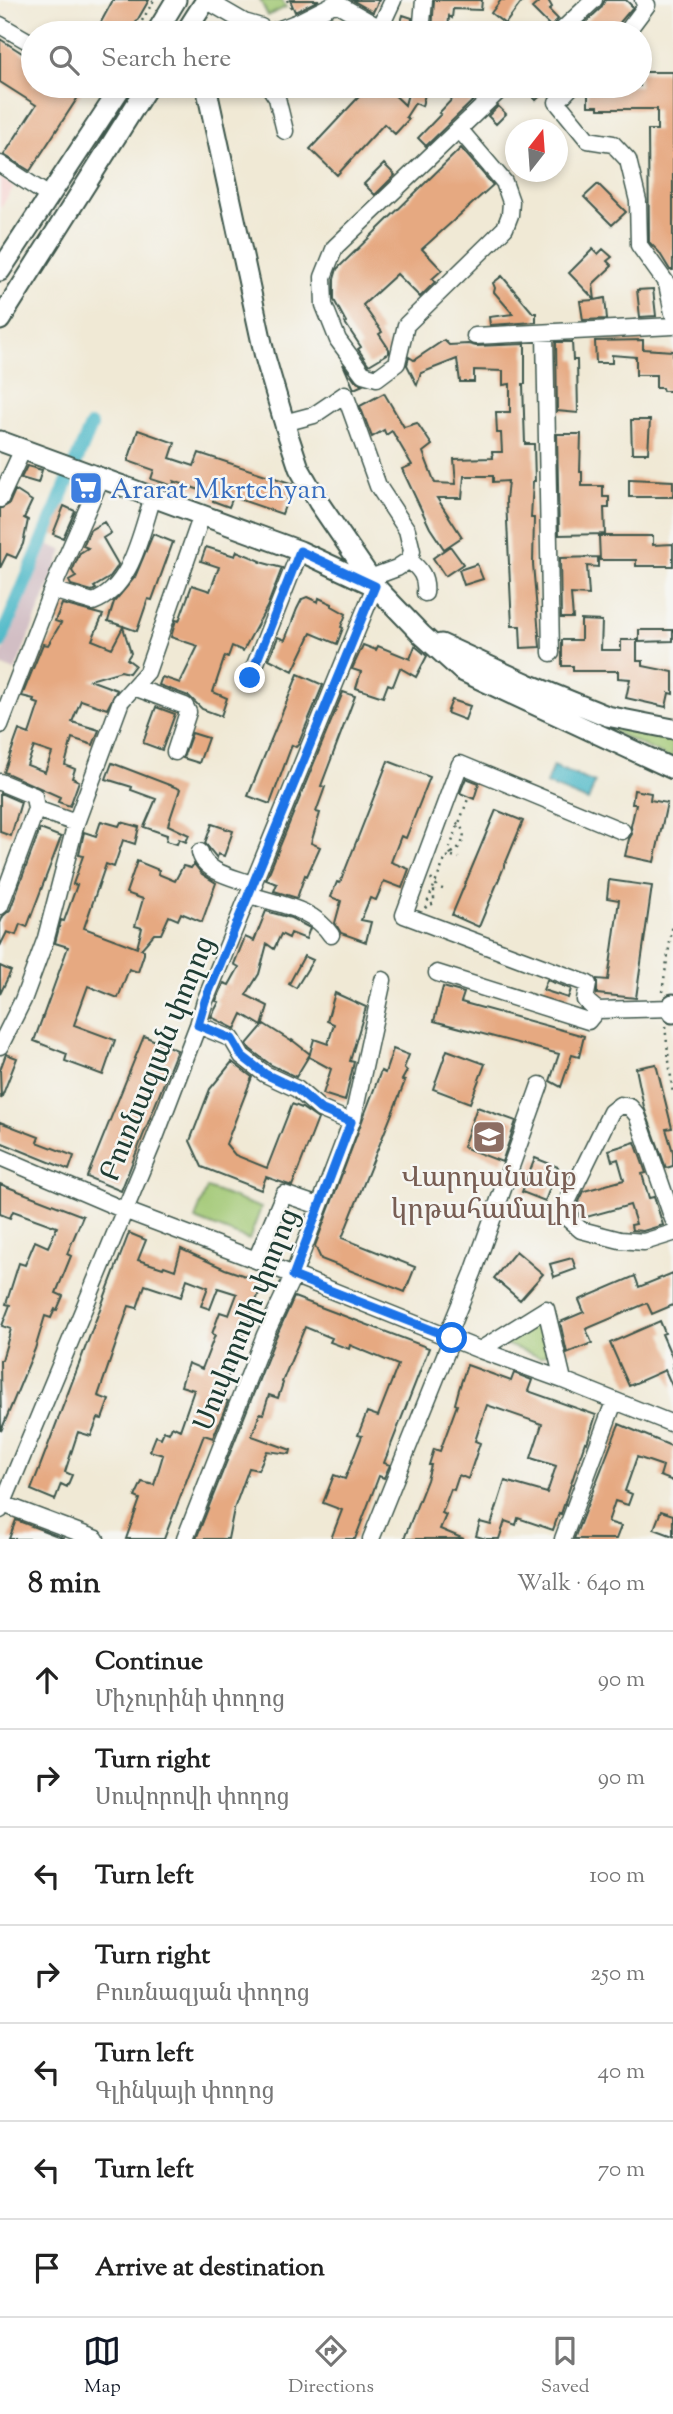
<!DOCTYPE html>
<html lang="en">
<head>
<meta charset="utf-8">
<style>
  :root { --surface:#fff; --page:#f6f6f6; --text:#222; --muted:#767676; --line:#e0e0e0; --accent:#111827 }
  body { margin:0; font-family:"Sorts Mill Goudy","Noto Serif Armenian",serif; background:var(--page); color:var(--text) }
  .compass { position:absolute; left:505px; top:119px; width:63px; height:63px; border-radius:50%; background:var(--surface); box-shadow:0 4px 10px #0003; rotate:17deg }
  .stop { position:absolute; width:21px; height:21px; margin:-16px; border:5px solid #1a73e8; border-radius:50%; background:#fff }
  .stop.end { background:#1a73e8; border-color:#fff; box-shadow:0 2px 7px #0008 }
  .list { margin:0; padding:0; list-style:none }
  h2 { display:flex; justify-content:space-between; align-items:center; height:91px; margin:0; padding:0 28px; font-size:30px }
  h2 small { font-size:23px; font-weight:400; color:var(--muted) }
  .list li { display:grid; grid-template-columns:46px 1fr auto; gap:21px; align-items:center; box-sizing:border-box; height:98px; padding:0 28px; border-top:2px solid var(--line) }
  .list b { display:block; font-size:26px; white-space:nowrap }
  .list p { margin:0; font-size:23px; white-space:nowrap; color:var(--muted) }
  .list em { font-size:23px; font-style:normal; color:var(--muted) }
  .icon { flex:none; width:38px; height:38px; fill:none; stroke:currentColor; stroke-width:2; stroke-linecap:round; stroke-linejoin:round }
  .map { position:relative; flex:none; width:673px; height:1539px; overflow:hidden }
  .search { position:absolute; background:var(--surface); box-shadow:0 4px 10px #0003; left:21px; right:21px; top:21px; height:77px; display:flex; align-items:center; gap:18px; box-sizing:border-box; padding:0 24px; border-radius:38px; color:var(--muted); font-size:26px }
  .sheet { height:777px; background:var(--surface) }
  nav { display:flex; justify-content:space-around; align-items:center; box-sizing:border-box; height:98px; border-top:2px solid var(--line); background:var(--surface); font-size:19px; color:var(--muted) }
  nav a { display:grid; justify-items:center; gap:4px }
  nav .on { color:var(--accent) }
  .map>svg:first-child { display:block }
  .built { fill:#f7d0ce }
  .industrial { fill:#d2bec4 }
  .green { fill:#a0c772; stroke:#608253; stroke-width:2 }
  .water { fill:#4cb8c7; stroke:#367a7e; stroke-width:2 }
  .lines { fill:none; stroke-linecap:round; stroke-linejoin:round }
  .canal { stroke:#4cb8c7; stroke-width:14 }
  .building { fill:#e6a981; fill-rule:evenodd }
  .minor-casing { stroke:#3e574c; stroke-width:19 }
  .major-casing { stroke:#3e574c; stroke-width:23 }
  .path { stroke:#3e574c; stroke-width:2.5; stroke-dasharray:2 5; stroke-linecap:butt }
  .minor { stroke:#fff; stroke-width:16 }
  .major { stroke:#fff; stroke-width:19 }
  .route { stroke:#1a73e8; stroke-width:9 }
  .labels { text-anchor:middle; stroke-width:5; stroke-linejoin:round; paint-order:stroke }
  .shop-label { font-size:28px; fill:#366cbe; stroke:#f6f6f2; text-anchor:start }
  .street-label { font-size:28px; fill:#1f3d34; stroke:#f6f6f2 }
  .education-label { font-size:28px; fill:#785e54; stroke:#f6f6f2 }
</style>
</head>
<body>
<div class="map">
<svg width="673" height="1539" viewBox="0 0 673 1539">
  <rect width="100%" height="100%" fill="#f6f6f2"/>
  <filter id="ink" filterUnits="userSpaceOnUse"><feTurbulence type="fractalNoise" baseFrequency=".0143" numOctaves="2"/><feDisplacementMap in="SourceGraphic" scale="14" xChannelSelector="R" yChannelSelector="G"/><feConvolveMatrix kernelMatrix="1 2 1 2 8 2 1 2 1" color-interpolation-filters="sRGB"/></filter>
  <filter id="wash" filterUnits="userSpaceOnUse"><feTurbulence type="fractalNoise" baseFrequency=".00686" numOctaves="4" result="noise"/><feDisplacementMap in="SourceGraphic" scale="28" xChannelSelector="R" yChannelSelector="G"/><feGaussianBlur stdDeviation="1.57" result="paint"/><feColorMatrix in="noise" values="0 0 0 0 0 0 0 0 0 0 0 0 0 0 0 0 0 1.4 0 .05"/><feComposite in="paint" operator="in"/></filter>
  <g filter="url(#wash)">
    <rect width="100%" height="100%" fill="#f0e9d5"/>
    <path class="built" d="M0 177 14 187 0 209Z"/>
    <path class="industrial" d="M48 545 63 550 15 671 0 665V658Z"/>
    <path class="green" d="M260 0H282L286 7 268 16Z
      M498 677 673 736V760Z
      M207 1188 261 1208 249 1240 195 1219Z
      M542 1316 547 1353 540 1357 501 1343Z"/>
    <path class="water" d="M553 766 595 783 588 801 546 784Z"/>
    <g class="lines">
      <path class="canal" d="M0 642 91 426"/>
    </g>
    <g id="blocks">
      <path class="building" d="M113 0H149L130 33H95Z
        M290 0H319L295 12Z
        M352 0H379L373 12Z
        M434 0H482L481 10 453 9 452 18 449 16 448 33H432Z
        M501 0H523L505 24 491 13Z
        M541 0H548L552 7 549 10 558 19 551 27 532 8Z
        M605 0H626L633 7 611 33H574L601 8Z
        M403 15 412 18 411 33 399 30Z
        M0 39 33 60V86H74L82 91 30 171 4 155 36 105 0 82Z
        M640 72H673V270H670L659 252 649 242 648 130H657V109H598V106H588V86H640Z
        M369 86H385L405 105 410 86H427L422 106 415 103 406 117 409 119 395 134 384 124 337 175 310 149Z
        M481 86 487 87 426 146 418 138 441 114 439 113 455 96 458 98 464 92 469 98Z
        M522 86H551L536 100Z
        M498 106 506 114 496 124 488 116Z
        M461 148 493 185 422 249 442 270 432 279 435 282 420 297 397 274 363 305 382 332 379 334 389 349V353L369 365 358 349 361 347 345 323 346 322 334 300V279L337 269Z
        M384 164 395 175 375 195 364 184Z
        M598 184 626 212 612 225 584 197Z
        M593 249 598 254 603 249 612 257 607 261 612 266 593 284 595 300 605 298 607 319 583 320 580 301 595 300 569 273Z
        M502 276 533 313H536V322L490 325 489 317 513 314 494 292 495 288 493 283Z
        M653 289 656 316 640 317 637 290Z
        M444 340 449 345 468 344 476 346 525 344V384H523L525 444H534L535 481H533L531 518H534L533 564 540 647 521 648 520 626H512L506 500 508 481 493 482V476H464L462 498H437L462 537 444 549 430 528 402 469 412 465 392 431 386 435 384 430 372 437 360 406 384 393 404 427 417 423 432 445 423 452 435 483 456 484 454 459 493 458 492 452H502L501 433H497L496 412H510V384L503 385V371L474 370V382H460L457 359 421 373 417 385 407 365 409 357 414 360Z
        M643 340V349L673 351V391H663L662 388H656V375H636V357L612 355V363H596L595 341Z
        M556 342H572L573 360H577L578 413 557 411Z
        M343 364 355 380 363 385 354 389Z
        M631 420H650L648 453H632Z
        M138 430 175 443 170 458 194 466 199 453 293 484 282 514 233 497 229 507 213 501 214 495 174 481 173 486 151 479 154 470 128 461Z
        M557 434H581L580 472H582V486H603V497H609V508H604L605 534 559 535Z
        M27 466 42 470 38 483 21 478Z
        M629 479 673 481V497H629Z
        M15 490 32 501 24 518 28 520 23 544 16 558 7 554 0 568V509L9 504Z
        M64 506 75 511 63 538 53 534Z
        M104 522 111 533 103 538 118 564 117 567 109 578 94 587 96 589 92 591 71 585 69 581 76 577 72 571 80 553 88 548 83 546 90 530Z
        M153 534 173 542 152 600 148 599 137 631 108 621 114 602 135 577Z
        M599 536H653V545L673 544V566H636V560H600Z
        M450 546 463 564 445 576 433 558Z
        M206 547 235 556 237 551 261 561 260 562 282 568 267 607 243 651 232 646 228 657 225 656 213 692 227 698 221 716 202 709 189 696 159 685 162 677 180 683 198 646 171 637 176 620 179 621 192 585 210 591 219 567 201 561Z
        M598 557V567L587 566 589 595 571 594 573 618H561L560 558Z
        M477 564 483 579 464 585 459 570Z
        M307 597 318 602 319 598 332 604V606L346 614 341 627 343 628 337 644 311 633 293 671 269 659 278 637 285 640 297 609 302 599Z
        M62 604 103 615 92 640 112 648 123 627 131 653 127 659 135 665 129 673 121 671 90 680 117 690 107 709 81 700 72 722 99 730 93 745 72 738 65 765 75 769 72 778 79 781 70 806 58 802 60 797 4 772 19 730 29 734 39 704 33 702 34 699 22 696 43 644 48 645 61 623 55 621ZM34 747 52 753 45 772 27 765Z
        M581 620 602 621 601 650H621V640H637V661H643V666L673 672V694L669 693 666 707 626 698 630 679 618 678V671H573V666H562V640H581Z
        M639 630H673V641L639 642Z
        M363 645 376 650 378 646 410 659 415 646 427 656 416 677 400 668 393 686 388 684 383 697 356 688 361 672 352 669Z
        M298 674 323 685 298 745 296 747 292 745 270 804 248 796Z
        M343 692 355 696 321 786 325 787 316 812 320 813 311 843 320 847 307 876 305 875 297 898 274 891 277 884 266 880Z
        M452 700 470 706 465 720 447 713Z
        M156 707 175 714 162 750 143 743Z
        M192 733 208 738 199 763 183 758Z
        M388 761 430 777 406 838 401 836 391 862 409 869 402 888 384 881 376 900 370 898 361 920 371 922 366 942 341 933 335 923 341 901 331 897 337 882 340 883Z
        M112 763 180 789 168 825 189 835 186 842 179 839 177 844 166 841 167 835 144 827 156 799 131 790 132 787 106 779Z
        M466 778 479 783 474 799 460 793Z
        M634 790 651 793 650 800 667 803 654 862 625 856 629 839 632 834 631 826 636 804H632Z
        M0 793 21 802 11 836 0 832Z
        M496 810 523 821 479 927 452 915Z
        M101 821 119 826 121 822 139 827 135 844 123 840 114 867 106 864 84 928 137 948 142 928 135 926 143 899 126 893 137 861 159 870 158 874 175 881 183 866 191 868 194 864 202 874 216 883 202 922 181 913 178 920 169 916 161 934H154L141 949 144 950V954L138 972 129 969 118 998 88 986 74 1025 115 1040 103 1075 65 1061 67 1054 34 1041 68 947 55 943 61 920 64 921 77 885 73 884 83 856 79 855 84 832 96 836Z
        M212 824 233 831 224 856 218 854 217 858 205 843Z
        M40 829 61 837 27 927 20 924 16 935 7 932 0 946V923L3 916 10 910Z
        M609 880 652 886 636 998 597 994V979L608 980 619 900 607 898Z
        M266 911 291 918 310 928 306 939 291 933 289 938 281 934 274 949 267 944 259 974 246 995 268 1006 262 1026 242 1014 235 1029 211 1017 219 1002 216 1001 224 983 229 985 239 967 234 964 245 937 254 941Z
        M304 956 313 960 296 988 289 984Z
        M0 966 11 971 0 994Z
        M547 980 571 989 568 998 543 990Z
        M443 987 464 993 461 1002 584 1036 579 1057 572 1055 561 1087 550 1081 559 1054 434 1021Z
        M335 993 366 1007 350 1061 354 1062 345 1101 323 1094 331 1069 309 1057 314 1039 328 1044 334 1024 327 1021Z
        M264 1024 291 1041 292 1040 310 1054 296 1077 271 1065 250 1049 247 1044Z
        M144 1036 177 1050 121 1191 87 1177Z
        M393 1049 409 1055 404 1068 407 1071 402 1080 405 1081 342 1238 415 1267 405 1292 321 1259 315 1246 365 1113 381 1071 385 1073Z
        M447 1050 485 1064 470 1103 433 1089Z
        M6 1054 17 1058 1 1099 0 1070Z
        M232 1062 252 1077 226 1144 235 1155 267 1168 292 1104 302 1108 318 1119 292 1186 266 1177 261 1190 202 1167 190 1141 210 1089Z
        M656 1064 672 1128 666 1129 673 1152V1166L666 1168 644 1107 636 1068Z
        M477 1107 516 1121 502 1162 463 1147Z
        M0 1122 39 1137 37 1142 74 1156 69 1170 0 1142Z
        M635 1142 646 1173 642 1174 649 1198 654 1197 663 1225 643 1231 632 1230 631 1225 636 1224 630 1205 583 1218 578 1213 577 1206 584 1191 624 1180 618 1159 612 1161 609 1150Z
        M535 1158 558 1167 545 1201 522 1192Z
        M0 1184 83 1216 67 1254 71 1256 56 1293 63 1296 57 1310 55 1309 51 1318 45 1316 35 1349 1 1431 0 1360H2L11 1329 2 1326 10 1305 6 1304 19 1263 25 1265 35 1241 48 1247 57 1227 13 1211 10 1218 0 1214Z
        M129 1233 146 1240 138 1260 163 1268 164 1266 175 1270 181 1249 225 1269 263 1282 220 1398 228 1401 213 1438 204 1435 164 1539H126L140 1499 135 1497 142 1482 154 1485 163 1455 150 1451 156 1436 161 1438 164 1431 169 1433 172 1426 180 1430 194 1390 181 1386 188 1363 202 1369 215 1335 212 1334 220 1312 229 1315 237 1294 218 1288 210 1309 201 1306 208 1287 187 1279 181 1297 145 1285 137 1308 129 1306 98 1396 109 1400 102 1419 98 1418 91 1436 78 1432 65 1472 72 1475 67 1487 61 1484 55 1500 31 1490Z
        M516 1251 543 1274 520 1300 494 1278Z
        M572 1258 576 1269 554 1277 550 1264Z
        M673 1273V1305L652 1314 647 1303 586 1329 592 1343 567 1353 560 1322 584 1312 579 1300 635 1276 639 1287Z
        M294 1297 429 1348 384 1463 390 1465 384 1478 379 1476 355 1539H331L342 1510 323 1503 334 1475 345 1479 362 1436 358 1435 367 1412 378 1416 398 1365 350 1345 349 1349 330 1342 332 1338 305 1327 282 1382 283 1383 278 1398 269 1395 263 1414 260 1413 252 1436 291 1450 290 1454 267 1451 258 1470 249 1468 234 1509 228 1539H196L275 1339Z
        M660 1321 665 1333 662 1334 673 1359V1388L665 1370 629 1386 610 1343Z
        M467 1365 511 1381 514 1373 532 1380 528 1391 596 1415 587 1443 585 1442 561 1514 559 1513 553 1530 518 1518 516 1525 505 1521 499 1539H486L476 1536 480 1522 491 1525 505 1481 547 1493 556 1466 531 1458 542 1424 487 1405 475 1441 480 1443 468 1479 459 1475 454 1490 451 1489 442 1513 446 1515 440 1529 464 1539H404L427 1480 431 1465H429L434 1449 440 1451 457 1405 455 1404 459 1389Z
        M619 1424 671 1446 673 1443V1481L660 1476 663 1466 637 1457 625 1491 632 1494 628 1505 615 1501 608 1522 621 1526 616 1539H574Z
        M661 1511 673 1515V1536L654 1529Z
        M16 1520 63 1538V1539H9Z"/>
    </g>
  </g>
  <g filter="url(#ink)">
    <use href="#blocks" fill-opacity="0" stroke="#3e574c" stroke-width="2"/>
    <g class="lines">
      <defs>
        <path id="minor" d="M206 0 244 22 261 27 266 33
          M0 25 33 44
          M270 33 298 22 336 3 380 28 393 0
          M421 33 424 0
          M559 33 594 0
          M626 33 647 5 643 0
          M269 86 277 98 285 131
          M572 86 557 102 588 140 613 144 628 160 638 201 639 245 667 284 673 313
          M459 129 504 182 511 202 510 215 505 228 490 243 406 325 397 363 377 378 363 374 338 340 324 305 323 277 335 247 504 86
          M0 164 49 196
          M545 334 551 653
          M475 336 673 326
          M284 423 314 415 345 394 378 486 407 530 412 551 409 560 397 568 370 578
          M0 499 23 449
          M409 560C420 569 427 577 425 593
          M52 590 93 602C132 588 141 532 153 497
          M250 678 300 551
          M134 687 185 706 188 712 175 752
          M0 725 52 590 101 478
          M0 782 34 796 36 809 76 823
          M200 852C204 873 237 878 254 885
          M250 895C280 905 313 908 331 935
          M0 906 36 809
          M437 973 588 1021 597 1010 673 1008
          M597 1010 585 1000 588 984 404 915 460 764 622 831
          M198 1025 232 1039 242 1056 265 1074 297 1089 320 1109 351 1122
          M0 1046 23 1000 46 938 76 823 121 701 147 672 202 515
          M0 1157 124 1210 256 1260 480 1350 563 1380 673 1424
          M673 1219 637 1115 630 1107 620 1105 611 1112 566 1204 567 1218 581 1230 620 1240 644 1242 673 1233
          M256 1260 284 1194 319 1206
          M447 1336 473 1273 540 1085
          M480 1350 546 1309 563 1380
          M3 1504 96 1539
          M0 1510 154 1140 198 1025 205 1001 375 586
          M185 1539 265 1335 293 1276 353 1118 383 980
          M371 1539 452 1338
          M563 1539 614 1402"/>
        <path id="major" d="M156 33 176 0
          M185 33 206 0
          M206 86 265 357 288 435 299 468 319 503 375 585
          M0 271 122 86
          M0 320 148 86
          M0 441 300 551 375 586 421 634 462 671 673 769
          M441 644 528 684 607 716 673 729
          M673 1004V1013"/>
      </defs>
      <use href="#minor" class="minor-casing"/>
      <use href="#major" class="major-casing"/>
      <path class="path" d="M287 0 292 9
        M135 33 154 0
        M452 853C465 845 469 830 454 821
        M452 856 459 858
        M431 879 438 887 445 890
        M425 908 446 857 452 856 449 850 468 799
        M425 908 434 903V889
        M662 992 673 923
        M665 1026 673 1095"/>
      <use href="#minor" class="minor"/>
      <use href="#major" class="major"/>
    </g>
  </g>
  <g class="lines" filter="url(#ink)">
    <path class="route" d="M250 678 300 551 375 586 205 1001 198 1025 232 1039 242 1056 265 1074 297 1089 320 1109 351 1122 293 1276 452 1338"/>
  </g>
  <defs>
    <symbol id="supermarket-square" viewBox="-11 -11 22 22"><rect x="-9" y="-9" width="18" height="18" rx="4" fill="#3f7fe0" stroke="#f6f6f2"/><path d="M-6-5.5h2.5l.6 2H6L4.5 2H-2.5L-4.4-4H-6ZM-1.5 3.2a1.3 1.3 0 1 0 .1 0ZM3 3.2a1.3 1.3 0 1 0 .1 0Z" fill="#fff"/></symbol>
    <symbol id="school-square" viewBox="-11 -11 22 22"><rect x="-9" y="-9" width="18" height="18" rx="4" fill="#8d6e63" stroke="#f6f6f2"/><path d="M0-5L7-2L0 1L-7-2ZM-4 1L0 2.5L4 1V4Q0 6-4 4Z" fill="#fff"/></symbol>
  </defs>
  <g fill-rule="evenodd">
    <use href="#supermarket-square" x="67" y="469" width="38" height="38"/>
    <use href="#school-square" x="470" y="1118" width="38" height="38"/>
  </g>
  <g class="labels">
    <g class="shop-label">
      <text x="110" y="498">Ararat Mkrtchyan</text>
    </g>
    <g class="street-label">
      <text transform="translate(156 1058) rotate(-68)" y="10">Բուռնազյան փողոց</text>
      <text transform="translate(245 1319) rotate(-68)" y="10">Սուվորովի փողոց</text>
    </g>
    <g class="education-label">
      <text x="489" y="1186">Վարդանանք<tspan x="489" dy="32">կրթահամալիր</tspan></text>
    </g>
  </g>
</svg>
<svg class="compass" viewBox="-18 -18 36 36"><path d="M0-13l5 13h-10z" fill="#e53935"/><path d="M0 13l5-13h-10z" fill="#767676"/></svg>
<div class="stop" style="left:452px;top:1338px"></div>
<div class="stop end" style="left:250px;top:678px"></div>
<div class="search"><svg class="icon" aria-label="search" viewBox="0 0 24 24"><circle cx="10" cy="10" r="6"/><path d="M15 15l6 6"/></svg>Search here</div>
</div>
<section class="sheet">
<h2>8 min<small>Walk · 640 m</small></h2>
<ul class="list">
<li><svg class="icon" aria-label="ahead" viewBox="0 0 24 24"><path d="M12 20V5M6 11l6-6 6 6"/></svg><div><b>Continue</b><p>Միչուրինի փողոց</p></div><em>90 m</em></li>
<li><svg class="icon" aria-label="right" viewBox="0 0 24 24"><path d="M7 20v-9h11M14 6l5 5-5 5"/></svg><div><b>Turn right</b><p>Սուվորովի փողոց</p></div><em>90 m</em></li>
<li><svg class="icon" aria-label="left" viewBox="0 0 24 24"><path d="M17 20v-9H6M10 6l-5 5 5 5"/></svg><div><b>Turn left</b></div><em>100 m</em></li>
<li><svg class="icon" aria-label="right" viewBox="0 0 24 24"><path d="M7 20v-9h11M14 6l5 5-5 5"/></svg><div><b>Turn right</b><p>Բուռնազյան փողոց</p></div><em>250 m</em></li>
<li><svg class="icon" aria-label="left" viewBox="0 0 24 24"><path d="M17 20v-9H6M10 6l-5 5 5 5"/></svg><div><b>Turn left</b><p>Գլինկայի փողոց</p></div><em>40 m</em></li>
<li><svg class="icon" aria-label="left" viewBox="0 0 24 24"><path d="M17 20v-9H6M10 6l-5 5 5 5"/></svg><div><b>Turn left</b></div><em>70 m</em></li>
<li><svg class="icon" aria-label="arrive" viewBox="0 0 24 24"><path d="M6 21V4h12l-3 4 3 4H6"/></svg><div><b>Arrive at destination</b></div></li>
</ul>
</section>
<nav>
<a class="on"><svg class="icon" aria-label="map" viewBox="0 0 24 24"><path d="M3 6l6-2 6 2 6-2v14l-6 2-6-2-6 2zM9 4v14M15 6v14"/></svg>Map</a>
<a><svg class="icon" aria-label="directions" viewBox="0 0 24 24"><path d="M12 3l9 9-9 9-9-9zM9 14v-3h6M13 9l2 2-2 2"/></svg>Directions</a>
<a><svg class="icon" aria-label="saved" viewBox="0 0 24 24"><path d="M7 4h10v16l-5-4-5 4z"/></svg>Saved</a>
</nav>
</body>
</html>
